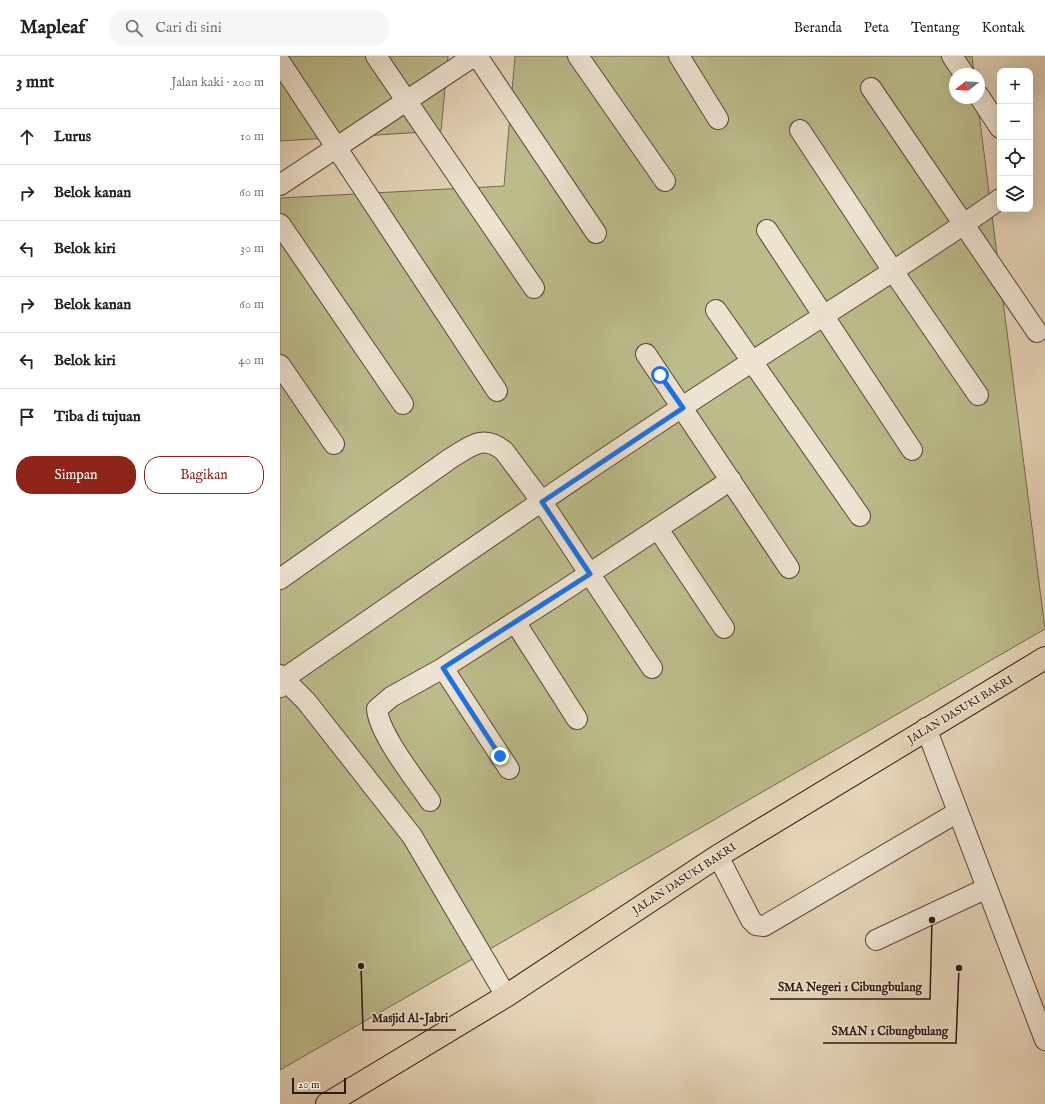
<!DOCTYPE html>
<html lang="id">
<head>
<meta charset="utf-8">
<style>
  :root { --surface:#fff; --page:#f6f6f6; --text:#222; --muted:#767676; --line:#e0e0e0; --accent:#8f2418 }
  body { margin:0; font-family:"IM FELL English",serif; background:var(--page); color:var(--text) }
  .controls { position:absolute; right:12px; top:12px; display:grid; overflow:hidden; border-radius:8px; box-shadow:0 4px 16px #0002 }
  .controls button { width:36px; height:36px; display:grid; place-items:center; padding:0; border:0; border-bottom:1px solid var(--line); background:var(--surface); color:var(--text); font:20px sans-serif }
  .compass { position:absolute; left:669px; top:12px; width:36px; height:36px; border-radius:50%; background:var(--surface); box-shadow:0 4px 16px #0002; rotate:253deg }
  .scale { position:absolute; left:12px; bottom:10px; width:54px; box-sizing:border-box; padding-left:4px; border:2px solid #2d1a10; border-top:0; font-size:11px; line-height:14px; white-space:nowrap; color:#2d1a10; -webkit-text-stroke:3px #eee3d1; paint-order:stroke }
  .stop { position:absolute; width:12px; height:12px; margin:-9px; border:3px solid #1a73e8; border-radius:50%; background:#fff }
  .stop.end { background:#1a73e8; border-color:#fff; box-shadow:0 1px 4px #0008 }
  .list { margin:0; padding:0; list-style:none }
  h2 { display:flex; justify-content:space-between; align-items:center; height:52px; margin:0; padding:0 16px; font-size:17px }
  h2 small { font-size:13px; font-weight:400; color:var(--muted) }
  .list li { display:grid; grid-template-columns:26px 1fr auto; gap:12px; align-items:center; box-sizing:border-box; height:56px; padding:0 16px; border-top:1px solid var(--line) }
  .list b { display:block; font-size:15px; white-space:nowrap }
  .list em { font-size:13px; font-style:normal; color:var(--muted) }
  .actions { display:flex; gap:8px; padding:12px 16px }
  .actions a { flex:1; padding:9px 0; border:1px solid var(--accent); border-radius:16px; text-align:center; font-size:14px; color:var(--accent) }
  .actions .main { background:var(--accent); color:#fff }
  .icon { flex:none; width:22px; height:22px; fill:none; stroke:currentColor; stroke-width:2; stroke-linecap:round; stroke-linejoin:round }
  .map { position:relative; flex:none; width:765px; height:1048px; overflow:hidden }
  header { display:flex; align-items:center; gap:24px; box-sizing:border-box; height:56px; padding:0 20px; background:var(--surface); border-bottom:1px solid var(--line) }
  header strong { font-size:19px }
  nav { display:flex; gap:22px; margin-inline-start:auto; font-size:14px }
  .search { width:280px; height:36px; background:var(--page); display:flex; align-items:center; gap:10px; box-sizing:border-box; padding:0 14px; border-radius:16px; color:var(--muted); font-size:15px }
  main { display:flex }
  aside { flex:1; background:var(--surface) }
  .map>svg:first-child { display:block }
  .green { fill:#bcbb8a; stroke:#746a4d }
  .lines { fill:none; stroke-linecap:round; stroke-linejoin:round }
  .minor-casing { stroke:#5b483a; stroke-width:22 }
  .major-casing { stroke:#2d1a10; stroke-width:24 }
  .minor { stroke:#eee3d1; stroke-width:20 }
  .major { stroke:#e5d4b8; stroke-width:22 }
  .route { stroke:#1a73e8; stroke-width:5 }
  .labels { text-anchor:middle; stroke-width:3; stroke-linejoin:round; paint-order:stroke }
  .street-label { font-size:11px; fill:#2d1a10; stroke:#eee3d1 }
  .leader { fill:none; stroke:#2d1a10; stroke-width:1.5 }
  .callout-dot { fill:#2d1a10; stroke:#eee3d1; stroke-width:1.5 }
  .callout-label { font-size:12px; text-anchor:middle; font-weight:bold; fill:#2d1a10; stroke:#eee3d1; stroke-width:3; stroke-linejoin:round; paint-order:stroke }
</style>
</head>
<body>
<header>
<strong>Mapleaf</strong>
<div class="search"><svg class="icon" aria-label="search" viewBox="0 0 24 24"><circle cx="10" cy="10" r="6"/><path d="M15 15l6 6"/></svg>Cari di sini</div>
<nav><a>Beranda</a><a>Peta</a><a>Tentang</a><a>Kontak</a></nav>
</header>
<main>
<aside>
<h2>3 mnt<small>Jalan kaki · 200 m</small></h2>
<ul class="list">
<li><svg class="icon" aria-label="ahead" viewBox="0 0 24 24"><path d="M12 20V5M6 11l6-6 6 6"/></svg><div><b>Lurus</b></div><em>10 m</em></li>
<li><svg class="icon" aria-label="right" viewBox="0 0 24 24"><path d="M7 20v-9h11M14 6l5 5-5 5"/></svg><div><b>Belok kanan</b></div><em>60 m</em></li>
<li><svg class="icon" aria-label="left" viewBox="0 0 24 24"><path d="M17 20v-9H6M10 6l-5 5 5 5"/></svg><div><b>Belok kiri</b></div><em>30 m</em></li>
<li><svg class="icon" aria-label="right" viewBox="0 0 24 24"><path d="M7 20v-9h11M14 6l5 5-5 5"/></svg><div><b>Belok kanan</b></div><em>60 m</em></li>
<li><svg class="icon" aria-label="left" viewBox="0 0 24 24"><path d="M17 20v-9H6M10 6l-5 5 5 5"/></svg><div><b>Belok kiri</b></div><em>40 m</em></li>
<li><svg class="icon" aria-label="arrive" viewBox="0 0 24 24"><path d="M6 21V4h12l-3 4 3 4H6"/></svg><div><b>Tiba di tujuan</b></div></li>
</ul>
<div class="actions"><a class="main">Simpan</a><a>Bagikan</a></div>
</aside>
<div class="map">
<svg width="765" height="1048" viewBox="0 0 765 1048">
  <rect width="100%" height="100%" fill="#e5d4b8"/>
  <filter id="stains"><feTurbulence type="fractalNoise" baseFrequency=".005" numOctaves="4"/><feColorMatrix values="0 0 0 0 .2 0 0 0 0 .09 0 0 0 0 .02 0 0 0 .5 -.17"/></filter>
  <radialGradient id="worn" r=".72"><stop offset=".6" stop-color="#630" stop-opacity="0"/><stop offset="1" stop-color="#630" stop-opacity=".3"/></radialGradient>
  <path class="green" d="M0 0H168L161 75 0 85Z
    M235 0H692L694 18H675V42H697L765 573 0 1014V142L224 130Z"/>
  <g class="lines">
    <defs>
      <path id="minor" d="M96 0 254 232
        M197 0 316 177
        M298 0 385 125
        M399 0 438 63
        M672 0 684 18
        M0 6 217 335
        M591 32 757 276
        M699 40 720 72
        M520 74 613 215 698 339
        M0 129 194 0
        M0 168 123 348
        M487 174 632 394
        M436 254 580 460
        M366 298 509 512
        M0 309 54 388
        M378 473 444 572
        M0 523 171 402C191 390 203 378 224 395L262 446 372 612
        M235 566 297 663
        M163 612 229 713
        M0 619 26 645 132 780 226 940
        M0 631 7 626 12 617C165 512 317 405 473 305 556 251 640 200 720 143
        M646 672 765 984
        M150 745C135 723 99 678 97 653L111 641 163 612 277 539 451 424
        M438 800 471 864 476 869 484 870 678 756
        M596 884 707 832"/>
      <path id="major" d="M47 1048 226 940 438 800 765 602"/>
    </defs>
    <use href="#minor" class="minor-casing"/>
    <use href="#major" class="major-casing"/>
    <use href="#minor" class="minor"/>
    <use href="#major" class="major"/>
  </g>
  <g class="lines">
    <path class="route" d="M220 700 163 612 310 518 262 446 403 352 380 319"/>
  </g>
  <g class="labels">
    <g class="street-label">
      <text transform="translate(680 653) rotate(-31)" y="4">JALAN DASUKI BAKRI</text>
      <text transform="translate(404 822) rotate(-33)" y="4">JALAN DASUKI BAKRI</text>
    </g>
  </g>
  <path class="leader" d="M652 864L650 943H490M81 910L83 974H176M679 912L676 987H543"/>
  <g class="callout-dot">
    <circle cx="652" cy="864" r="4"/>
    <circle cx="81" cy="910" r="4"/>
    <circle cx="679" cy="912" r="4"/>
  </g>
  <g class="callout-label">
    <text x="570" y="935">SMA Negeri 1 Cibungbulang</text>
    <text x="130" y="966">Masjid Al-Jabri</text>
    <text x="610" y="979">SMAN 1 Cibungbulang</text>
  </g>
  <rect width="100%" height="100%" filter="url(#stains)"/>
  <rect width="100%" height="100%" fill="url(#worn)"/>
</svg>
<div class="controls">
<button>+</button>
<button>−</button>
<button><svg class="icon" aria-label="locate" viewBox="0 0 24 24"><circle cx="12" cy="12" r="6"/><path d="M12 2v4M12 18v4M2 12h4M18 12h4"/></svg></button>
<button><svg class="icon" aria-label="layers" viewBox="0 0 24 24"><path d="M12 4l9 5-9 5-9-5zM3 14l9 5 9-5"/></svg></button>
</div>
<svg class="compass" viewBox="-18 -18 36 36"><path d="M0-13l5 13h-10z" fill="#e53935"/><path d="M0 13l5-13h-10z" fill="#767676"/></svg>
<div class="scale">20 m</div>
<div class="stop" style="left:380px;top:319px"></div>
<div class="stop end" style="left:220px;top:700px"></div>
</div>
</main>
</body>
</html>
